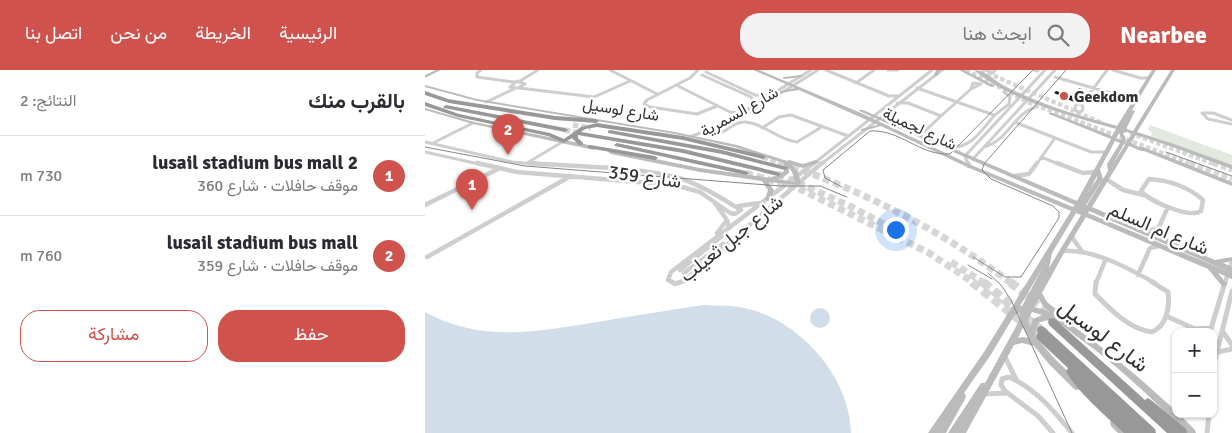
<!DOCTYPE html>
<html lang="ar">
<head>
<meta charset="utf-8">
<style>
  :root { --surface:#fff; --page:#f2f2f3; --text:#2b2b33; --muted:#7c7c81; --line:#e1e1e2; --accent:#d0524c }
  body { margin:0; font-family:Signika,Vazirmatn,sans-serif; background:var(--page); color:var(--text); direction:rtl }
  .controls { position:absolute; right:15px; bottom:15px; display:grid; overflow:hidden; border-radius:10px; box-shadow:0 1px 4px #0004 }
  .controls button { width:45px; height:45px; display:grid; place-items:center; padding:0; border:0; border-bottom:1px solid var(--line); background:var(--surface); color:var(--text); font:25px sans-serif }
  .you { position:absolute; left:470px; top:159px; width:18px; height:18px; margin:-12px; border:4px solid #fff; border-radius:50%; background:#1a73e8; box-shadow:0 0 0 8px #1a73e833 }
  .badge { display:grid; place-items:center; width:32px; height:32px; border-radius:50%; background:var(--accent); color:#fff; font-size:16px; font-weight:700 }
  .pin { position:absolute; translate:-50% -41px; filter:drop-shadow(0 1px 2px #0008) }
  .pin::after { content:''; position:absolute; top:26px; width:18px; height:15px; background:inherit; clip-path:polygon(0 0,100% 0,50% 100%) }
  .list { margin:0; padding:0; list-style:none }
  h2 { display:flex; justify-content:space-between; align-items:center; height:65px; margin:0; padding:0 20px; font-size:21px }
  h2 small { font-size:16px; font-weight:400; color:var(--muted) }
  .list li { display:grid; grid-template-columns:32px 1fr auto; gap:15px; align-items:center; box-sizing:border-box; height:80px; padding:0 20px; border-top:1px solid var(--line) }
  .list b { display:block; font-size:19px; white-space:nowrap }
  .list p { margin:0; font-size:16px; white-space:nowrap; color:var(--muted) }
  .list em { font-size:16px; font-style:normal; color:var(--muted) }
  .actions { display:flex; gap:10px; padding:15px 20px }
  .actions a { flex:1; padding:11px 0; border:1px solid var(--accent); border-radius:20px; text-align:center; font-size:18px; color:var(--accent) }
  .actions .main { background:var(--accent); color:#fff }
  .icon { flex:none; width:28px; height:28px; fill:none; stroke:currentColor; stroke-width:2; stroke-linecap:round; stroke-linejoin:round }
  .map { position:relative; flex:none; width:807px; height:363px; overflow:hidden; direction:ltr }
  header { display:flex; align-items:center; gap:30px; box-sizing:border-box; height:70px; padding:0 25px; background:var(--accent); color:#fff }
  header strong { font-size:24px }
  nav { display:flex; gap:28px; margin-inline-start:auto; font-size:18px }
  .search { width:350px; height:45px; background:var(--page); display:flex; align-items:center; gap:12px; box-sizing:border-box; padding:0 18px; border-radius:20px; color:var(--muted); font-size:19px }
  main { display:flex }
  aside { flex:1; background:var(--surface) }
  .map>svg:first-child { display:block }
  .green { fill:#e3e9df }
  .water { fill:#d1dde9 }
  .building { fill:#181818 }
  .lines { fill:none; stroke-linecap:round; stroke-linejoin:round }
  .secondary-tunnel-far1 { stroke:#d6d6d6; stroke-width:4.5; stroke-dasharray:4.5 2.5; stroke-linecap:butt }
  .secondary-tunnel { stroke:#d6d6d6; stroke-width:5.5; stroke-dasharray:5.5 3; stroke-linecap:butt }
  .highway-tunnel-far2 { stroke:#d6d6d6; stroke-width:5.5; stroke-dasharray:5.5 2.5; stroke-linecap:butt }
  .highway-tunnel-far1 { stroke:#d6d6d6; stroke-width:7; stroke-dasharray:7 4; stroke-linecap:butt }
  .highway-tunnel { stroke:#d6d6d6; stroke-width:9; stroke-dasharray:9 4.5; stroke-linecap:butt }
  .street-far2 { stroke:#cecece; stroke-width:3 }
  .street-far1 { stroke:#cecece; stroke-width:4.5 }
  .street { stroke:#cecece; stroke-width:5 }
  .secondary { fill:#bbb; fill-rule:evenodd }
  .highway { fill:#989898; fill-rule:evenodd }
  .tram { stroke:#868686; stroke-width:1 }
  .poi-dot { fill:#d0524c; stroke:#fff; stroke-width:2 }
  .labels { text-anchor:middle; stroke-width:5; stroke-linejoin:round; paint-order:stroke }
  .far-poi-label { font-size:16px; font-weight:bold; fill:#313131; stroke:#fff; text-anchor:start }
  .far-street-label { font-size:16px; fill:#313131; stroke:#fff }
  .street-label { font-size:19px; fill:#313131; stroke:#fff }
  .near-street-label { font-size:22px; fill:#313131; stroke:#fff }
</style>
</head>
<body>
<header>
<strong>Nearbee</strong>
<div class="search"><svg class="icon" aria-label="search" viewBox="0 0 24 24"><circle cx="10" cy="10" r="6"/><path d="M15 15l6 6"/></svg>ابحث هنا</div>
<nav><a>الرئيسية</a><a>الخريطة</a><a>من نحن</a><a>اتصل بنا</a></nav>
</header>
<main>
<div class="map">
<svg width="807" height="363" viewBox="0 0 807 363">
  <rect width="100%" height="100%" fill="#fff"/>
  <path class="green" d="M725 55 807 85V96L726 66 727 63 723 59Z"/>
  <path class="water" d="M279 235C291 236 303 235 314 237 371 246 425 305 426 363H0V242C57 274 117 261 178 251 212 245 245 240 279 235Z
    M385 248a10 10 0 1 1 20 0a10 10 0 1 1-20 0Z"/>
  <path class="building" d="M654 18 659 20 649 32 629 23 631 21 647 26Z"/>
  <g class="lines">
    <path class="secondary-tunnel-far1" d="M541 0 605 33 769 95
      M556 0 677 53
      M705 63 792 95"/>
    <path class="secondary-tunnel" d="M765 93 807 109
      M788 93 807 100"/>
    <path class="highway-tunnel-far2" d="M148 55 166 58
      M140 60 153 63
      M338 87 360 95"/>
    <path class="highway-tunnel-far1" d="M357 93C438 121 518 161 586 213
      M321 103 375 119 504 183 549 213
      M353 104 427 137 481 166
      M526 192 559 213"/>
    <path class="highway-tunnel" d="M547 212 615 266
      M558 212 616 260
      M585 212 625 245"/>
    <path class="street-far2" d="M56 0 52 3V7L89 12
      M185 0 232 24
      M273 0 265 8 222 30 219 34 225 37 272 44 292 36
      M401 0 464 26H474
      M463 0H473
      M561 0 568 3 570 0
      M609 0 613 1
      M688 0 715 8H724
      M281 2 330 25H344
      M277 5 326 27 329 32 327 36
      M630 7 710 30
      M92 11 100 14 93 18 85 17Z
      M95 11 113 0
      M431 13 449 0
      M548 13 556 14 546 19Z
      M251 15 305 42 315 43
      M94 18 169 27 205 11
      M492 18 569 45
      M61 32 89 19
      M472 33H483L516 46 546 19
      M657 34 682 0
      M650 38a4 4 0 1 1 8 0a4 4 0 1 1-8 0Z
      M305 50 386 0
      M306 50 285 66C299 66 307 51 321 52 340 54 353 70 372 72L395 58
      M807 50 788 43H777L783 49 807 54
      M311 51 393 0
      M592 53 666 82H682
      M337 58 354 47 366 45 423 66
      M489 63 500 61 516 46
      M267 66 287 59
      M0 72 87 92 120 95
      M8 73 48 53
      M559 77C583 71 588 44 611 37
      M525 78C547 77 555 62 568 47 573 42 579 38 584 34L585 27 579 22
      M0 82 58 95
      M616 87 636 95
      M548 89 630 0
      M102 93 139 71
      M387 95 507 0
      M395 95 517 0
      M543 95 540 86 620 0
      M611 95 630 68"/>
    <path class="street-far1" d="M52 93 92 102 250 115 275 122 305 143 310 144 316 140C296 128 276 115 254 108 212 96 149 97 104 93
      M543 93 544 96
      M632 93 658 103 671 102
      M590 106 604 104 612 93
      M681 109 698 120 718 125
      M724 109C743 110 764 117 778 130L776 141C765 149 724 131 716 121Z
      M290 133 302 150 292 163
      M0 135 73 99
      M313 136 335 133
      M302 150 304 158
      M733 159 742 171
      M719 161 733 159 743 137
      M646 166 656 180
      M637 181C669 179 703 198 730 213
      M2 187 144 107
      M255 200 297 166
      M259 203 298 174
      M713 205 725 178 734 176
      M249 213 243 210 246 202 389 93
      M252 213 259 211 397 93
      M671 213 680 191
      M800 213 807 191"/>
    <path class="street" d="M247 212 250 214 256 212
      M671 212 670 224C685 239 705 260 727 262 742 256 745 236 743 222L727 212
      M741 246 770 259
      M772 262 770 259 786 258
      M785 262 800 212
      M798 262 807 275
      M793 282 807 279
      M579 285 591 309
      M788 298 807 221
      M559 324 582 323
      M771 344H775
      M628 363 613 346 580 321 576 315 577 309 584 307C611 319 629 341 647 363
      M782 363 784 344"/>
    <path class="secondary" d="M11 0H16L0 8V5Z
      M328 0H334L436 43 546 95 648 137 650 135 434 41V40H438L652 131 686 69 624 44V43H628L687 66 691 59C643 45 588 32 549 0 559 0 568 9 576 14 613 34 652 45 692 56L727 0H731L707 40 710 41 702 57V59L708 61 746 0H750L712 62 749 74 807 95V99L745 76 711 65 706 73 714 77H718L807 112V116L719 81H716L704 76 667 137 790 190 807 187V191L798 193 807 197V203L664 141 663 143 807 203V209L793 203 802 214 801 216 799 217 797 216 783 199 661 147 639 183 617 223 622 232 645 250 646 252 645 254C683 280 717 310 751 341V344H754L770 360 771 363H761C727 328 691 294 651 266 644 261 636 253 628 251 623 249 618 251 613 253L610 266 630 289 655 313 656 316 655 319 652 320 649 319 624 294 609 276 597 273 589 275 541 363H523L556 313H560L595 249V242L589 246 565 286 539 323 541 326 540 329 521 363H503L559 282 646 141 542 97 456 56 438 61H436V59L453 55 374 20 355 23V21L370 18ZM702 62 707 64 701 72 700 71 701 69 698 63ZM694 63 697 69 696 70 691 68ZM690 71 695 73 682 94 683 101 662 135H661L678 109 675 99ZM699 74 700 75 688 94ZM672 106V109L662 123 664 121ZM651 143 656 145 624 198 627 183ZM618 197 597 236H595ZM614 229 618 236 626 243 621 240 609 237ZM607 242 617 245 608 249 605 257 603 250ZM598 257 604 268 597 267 593 268Z
      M511 0H520L518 1 515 0 513 5 511 6 509 5Z
      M534 0H539L570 16 566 17Z
      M376 5 378 6 377 7 359 9 357 8 359 7Z
      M0 15 52 29 250 62 312 75 362 91 364 90 378 94 391 90 394 92 393 93 378 98 367 95 373 102 376 113 374 115 343 112 349 120 346 129 343 131 340 129 343 120 337 111 275 102 186 84 183 82 186 80 275 98 346 108V107L354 105 359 101V93L309 77 250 64 52 31 0 17ZM364 98 367 102 370 112 352 109 357 108 364 103Z
      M0 38 49 52 169 76 172 78 169 80 48 54 0 40Z
      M689 349C694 351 701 358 703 363H693L686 356 685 353 686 350Z"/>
    <path class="highway" d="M0 21 23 29 130 46 171 49 174 51 171 53 130 50 24 33 0 25Z
      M0 32 34 44 125 63 139 69 156 57 172 53 258 66 338 85 341 87 338 89 258 70 172 57 160 59 156 62 258 79 353 102 356 104 353 106 258 83 153 65V68L158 73V75H154L147 68 139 73 123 66 33 47 0 36Z
      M21 35 140 58 143 60 140 62 19 38 18 37Z
      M185 60 297 80 362 97 363 98 360 100 297 84 183 63V61Z
      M192 73 321 101 324 103 321 105 190 76 189 75Z
      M165 75 230 86 233 88 230 90 163 78V76Z
      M627 248 630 249 720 330 723 328 726 330 761 359 762 363H742L624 255 623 252 624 249Z
      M616 256 619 257 730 359 731 363H699C682 347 651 321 641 301L643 298 612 269 611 266 613 263 612 260 613 257Z"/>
    <path class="tram" d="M0 77 100 96 355 116H395L422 127
      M741 82 807 106
      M417 117 400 108 398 100 445 61C475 59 495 86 525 84L608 0
      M548 187 580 207H596L634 148V142L628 136 566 109 557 100 559 94 641 0
      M543 195 567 209
      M563 203 576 215 586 230 647 363"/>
  </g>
  <circle class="poi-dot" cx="639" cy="26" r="5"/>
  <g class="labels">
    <g class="far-poi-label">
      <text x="649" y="32">Geekdom</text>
    </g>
    <g class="far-street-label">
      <text transform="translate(196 39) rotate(9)" y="6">شارع لوسيل</text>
      <text transform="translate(314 41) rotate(-29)" y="6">شارع السمرية</text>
      <text transform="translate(495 58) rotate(25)" y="6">شارع لجميلة</text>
    </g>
    <g class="street-label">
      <text transform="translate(220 106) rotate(8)" y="7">شارع 359</text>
      <text transform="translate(734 158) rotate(23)" y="7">شارع ام السلم</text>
      <text transform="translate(306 168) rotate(-39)" y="7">شارع جبل ثعيلب</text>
    </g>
    <g class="near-street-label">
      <text transform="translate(679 265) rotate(37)" y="8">شارع لوسيل</text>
    </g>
  </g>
</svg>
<div class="controls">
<button>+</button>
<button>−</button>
</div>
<div class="you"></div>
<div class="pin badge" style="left:47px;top:140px">1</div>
<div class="pin badge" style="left:83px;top:85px">2</div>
</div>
<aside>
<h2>بالقرب منك<small>النتائج: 2</small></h2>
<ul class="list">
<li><span class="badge">1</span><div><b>lusail stadium bus mall 2</b><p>موقف حافلات · شارع 360</p></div><em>730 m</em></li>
<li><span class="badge">2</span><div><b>lusail stadium bus mall</b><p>موقف حافلات · شارع 359</p></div><em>760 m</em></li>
</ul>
<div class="actions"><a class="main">حفظ</a><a>مشاركة</a></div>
</aside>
</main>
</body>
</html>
